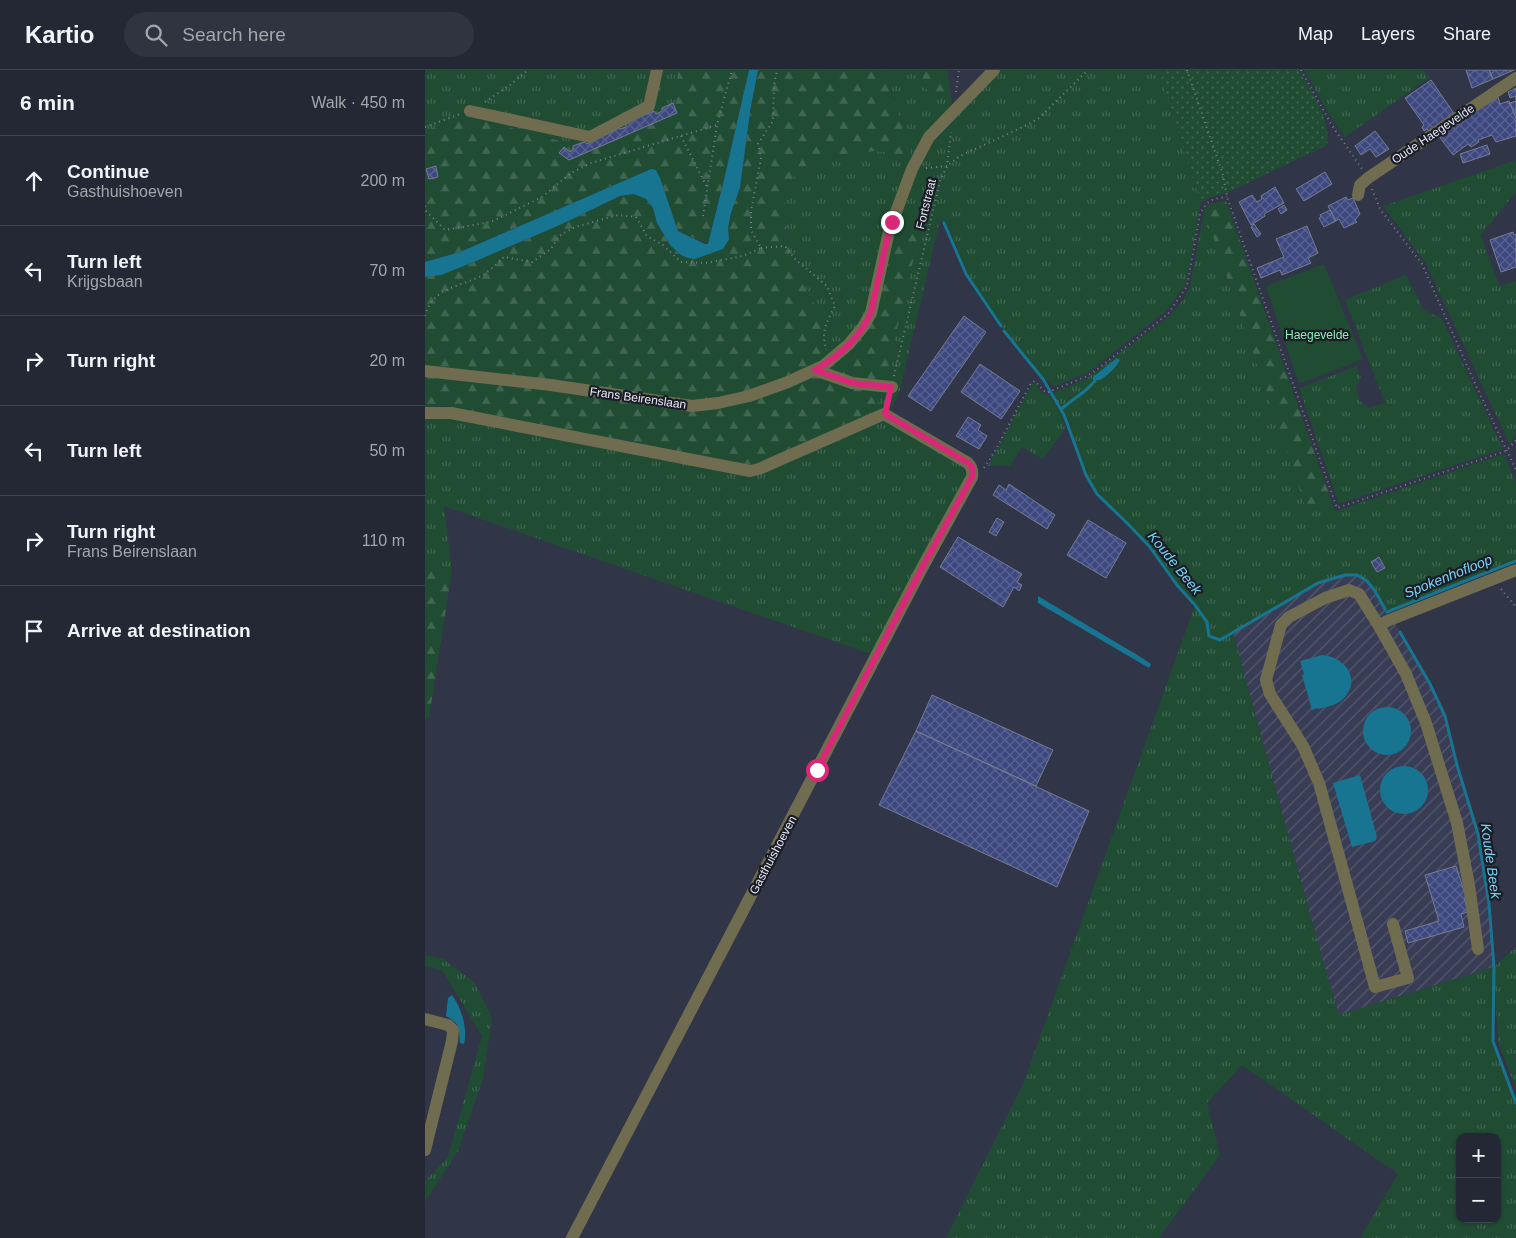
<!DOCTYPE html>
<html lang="en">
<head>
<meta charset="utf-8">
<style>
  :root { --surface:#242835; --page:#303441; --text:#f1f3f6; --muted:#a3a6ad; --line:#414450 }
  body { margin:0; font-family:Arial,sans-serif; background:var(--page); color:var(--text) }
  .controls { position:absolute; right:15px; bottom:15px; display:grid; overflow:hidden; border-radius:10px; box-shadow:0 1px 4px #0004 }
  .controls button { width:45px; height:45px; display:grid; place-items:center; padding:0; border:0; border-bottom:1px solid var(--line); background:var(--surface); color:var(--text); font:25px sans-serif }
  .stop { position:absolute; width:15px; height:15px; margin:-11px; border:4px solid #db2777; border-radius:50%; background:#fff }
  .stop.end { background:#db2777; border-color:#fff; box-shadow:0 1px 5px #0008 }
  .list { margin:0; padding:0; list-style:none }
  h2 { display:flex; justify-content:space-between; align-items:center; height:65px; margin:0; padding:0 20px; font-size:21px }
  h2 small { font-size:16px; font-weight:400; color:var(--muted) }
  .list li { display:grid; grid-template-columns:32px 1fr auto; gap:15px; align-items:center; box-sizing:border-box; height:90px; padding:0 20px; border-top:1px solid var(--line) }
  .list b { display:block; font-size:19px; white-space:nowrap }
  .list p { margin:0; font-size:16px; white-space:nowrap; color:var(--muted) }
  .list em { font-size:16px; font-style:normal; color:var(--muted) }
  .icon { flex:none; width:28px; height:28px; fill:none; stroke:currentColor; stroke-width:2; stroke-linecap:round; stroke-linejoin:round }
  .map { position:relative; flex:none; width:1091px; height:1168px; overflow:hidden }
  header { display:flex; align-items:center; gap:30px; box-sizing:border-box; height:70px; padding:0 25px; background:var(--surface); border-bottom:1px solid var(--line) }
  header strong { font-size:24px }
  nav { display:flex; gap:28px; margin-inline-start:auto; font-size:18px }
  .search { width:350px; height:45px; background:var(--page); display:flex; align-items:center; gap:12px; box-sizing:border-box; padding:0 18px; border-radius:28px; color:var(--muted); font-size:19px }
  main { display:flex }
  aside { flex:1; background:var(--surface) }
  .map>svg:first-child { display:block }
  .industrial { fill:url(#industrial-furrows) }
  .grass { fill:url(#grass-tufts); fill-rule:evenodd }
  .forest { fill:url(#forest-firs) }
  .park { fill:url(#park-dots) }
  .garden { fill:#204c34 }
  .water { fill:#177592 }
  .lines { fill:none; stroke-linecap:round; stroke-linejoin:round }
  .stream { stroke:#177592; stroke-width:3 }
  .building { fill:url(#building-cross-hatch); stroke:#757b91 }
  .path { stroke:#7b7f8f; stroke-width:2; stroke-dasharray:1 4; stroke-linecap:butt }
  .minor { stroke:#6f6c50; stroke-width:12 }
  .route { stroke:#db2777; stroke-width:6 }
  .labels { text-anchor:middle; stroke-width:4.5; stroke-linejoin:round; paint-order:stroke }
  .street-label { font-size:12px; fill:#e4e7f3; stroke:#1a1d25 }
  .park-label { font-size:12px; fill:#8becb4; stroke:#1a1d25 }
  .water-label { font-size:14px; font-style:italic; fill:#78d2f4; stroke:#1a1d25 }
</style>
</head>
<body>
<header>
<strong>Kartio</strong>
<div class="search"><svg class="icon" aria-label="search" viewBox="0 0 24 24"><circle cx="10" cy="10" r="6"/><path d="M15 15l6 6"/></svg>Search here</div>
<nav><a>Map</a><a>Layers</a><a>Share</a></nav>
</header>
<main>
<aside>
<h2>6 min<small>Walk · 450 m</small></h2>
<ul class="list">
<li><svg class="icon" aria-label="ahead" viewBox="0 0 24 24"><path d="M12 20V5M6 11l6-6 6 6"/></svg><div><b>Continue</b><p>Gasthuishoeven</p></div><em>200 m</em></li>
<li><svg class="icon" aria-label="left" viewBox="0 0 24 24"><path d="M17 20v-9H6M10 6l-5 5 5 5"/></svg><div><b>Turn left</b><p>Krijgsbaan</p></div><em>70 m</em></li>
<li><svg class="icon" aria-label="right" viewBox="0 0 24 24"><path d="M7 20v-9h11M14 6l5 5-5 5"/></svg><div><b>Turn right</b></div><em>20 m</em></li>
<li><svg class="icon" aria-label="left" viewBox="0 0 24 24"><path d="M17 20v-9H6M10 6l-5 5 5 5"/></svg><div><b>Turn left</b></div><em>50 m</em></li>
<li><svg class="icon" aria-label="right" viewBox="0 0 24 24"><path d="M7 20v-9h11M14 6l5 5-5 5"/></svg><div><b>Turn right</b><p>Frans Beirenslaan</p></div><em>110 m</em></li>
<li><svg class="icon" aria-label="arrive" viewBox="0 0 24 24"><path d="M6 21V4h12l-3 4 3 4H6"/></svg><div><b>Arrive at destination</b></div></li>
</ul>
</aside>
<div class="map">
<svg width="1091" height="1168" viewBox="0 0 1091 1168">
  <defs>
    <pattern id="industrial-furrows" width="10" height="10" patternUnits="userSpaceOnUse" patternTransform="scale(1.25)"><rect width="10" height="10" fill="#383d55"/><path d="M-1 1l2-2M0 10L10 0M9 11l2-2" fill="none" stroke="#55596e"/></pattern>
    <pattern id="grass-tufts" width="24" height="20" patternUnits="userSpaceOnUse" patternTransform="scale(1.25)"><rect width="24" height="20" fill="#204c34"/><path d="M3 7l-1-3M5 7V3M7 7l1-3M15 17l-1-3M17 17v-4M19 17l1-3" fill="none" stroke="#406652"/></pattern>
    <pattern id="forest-firs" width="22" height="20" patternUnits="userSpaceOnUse" patternTransform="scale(1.25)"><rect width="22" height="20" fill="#204c34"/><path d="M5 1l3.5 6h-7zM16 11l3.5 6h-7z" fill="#406652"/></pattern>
    <pattern id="park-dots" width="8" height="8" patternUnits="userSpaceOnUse" patternTransform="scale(1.25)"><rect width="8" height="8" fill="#204c34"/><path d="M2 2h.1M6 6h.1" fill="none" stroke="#406652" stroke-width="1.8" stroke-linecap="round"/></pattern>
    <pattern id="building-cross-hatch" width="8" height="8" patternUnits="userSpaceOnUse" patternTransform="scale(1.25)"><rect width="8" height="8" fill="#3d487f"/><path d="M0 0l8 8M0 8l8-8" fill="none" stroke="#596292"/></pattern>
  </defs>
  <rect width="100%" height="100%" fill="#303547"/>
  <path class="industrial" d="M920 505H932L942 511 950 521 989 584 1005 614 1020 646 1032 695 1053 764 1064 834 1069 897 914 945 897 888 808 563 893 513Z"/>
  <path class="grass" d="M0 0H253L251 33 165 79 37 45 0 61Z
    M459 0H498V16L512 27 525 21 528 42 569 0H733L776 133 761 214 741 241 669 298 660 304 631 316C614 315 551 223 542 204 533 187 531 163 515 150L474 324 460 350 538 396 541 406 446 584 19 436 27 501 0 492V337L450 340 459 315 442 250 402 287 398 268 400 254 383 223 362 173 360 127 372 101 409 87 449 81 465 82 480 96 486 81Z
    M879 0H998L1005 7 920 67 907 49Z
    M1091 90V122L1056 165 1074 216 1091 211V364L1085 375 1000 192 958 136Z
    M779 140 883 444 908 435 911 441 1079 384 1091 413V491L962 542C955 530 947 508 931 505 905 499 832 549 808 563L897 888 914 945 1069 897 1091 877V1019L1073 972 1070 915 1068 971 1091 1033V1168H935L973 1104 817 995 782 1033 795 1085 734 1168H521L598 1014 770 535 752 515 724 476 702 453 672 424 661 405 639 345 628 326 630 322 661 309 745 246 757 231 765 217ZM1035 1067H1072V1149H1035Z
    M981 205 999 240 1017 249 1078 379 914 434 874 318 932 296 936 307 931 318 935 331 943 338 960 333 920 230Z
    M610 313 616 322 621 325 624 324 637 346 640 359 618 389 597 377 585 396H563L607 314Z
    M0 885 18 889 49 912 67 947 58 1009 33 1081 0 1132V1111L23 1087 57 966 17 900 0 896Z"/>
  <path class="forest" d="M253 0H324L298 114 283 174 253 161 235 108 231 101 226 99 35 182 0 192V61L37 45 165 79 251 33Z
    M333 0H459L486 81 484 94 480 96 465 82 449 81 409 87 372 101 360 127 362 173 383 223 401 254 398 268 402 287 438 257 467 152C483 145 484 148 495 161L459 315 451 340 340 391 320 395 23 336 0 337V207L44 194 137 154 195 126 209 124 221 129 228 138 232 153 245 175 256 185 304 169 303 158 306 143 315 118 325 42Z
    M498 0H522L525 21 512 28 498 16Z
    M801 131 908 435 883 444 779 140 785 134Z
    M0 492 27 501 4 647 0 650Z"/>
  <path class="park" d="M733 0H874C886 22 907 49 902 75L804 122 783 128 776 133Z"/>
  <path class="garden" d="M899 194 938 289 874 314 841 216Z"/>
  <path class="water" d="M324 0H333L325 42 315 118 306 143 303 158 304 169 298 179 270 189 263 188 256 185 245 175 232 153 228 138 221 129 209 124 195 126 137 154 44 194 16 205 0 207V192L35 182 226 99 231 100 235 108 253 161 280 174H283L298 114Z
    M692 288 695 290C690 299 683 305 675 310H668V307Z
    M613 526 714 586 726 594 724 598 613 533Z
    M897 585C921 587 937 610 918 629 912 635 902 637 893 639L892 638 887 640 877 605 879 604 875 591Z
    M938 661a24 24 0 1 1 48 0a24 24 0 1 1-48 0Z
    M955 720a24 24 0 1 1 48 0a24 24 0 1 1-48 0Z
    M935 705 952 767 950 771 927 777 908 713Z
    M27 925C36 937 43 958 39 974L35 973C33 957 36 955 21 946L23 928Z"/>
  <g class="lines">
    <path class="stream" d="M519 153 541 204 576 256
      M579 261 618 309 639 345 661 405 672 424 702 453 724 476 752 515 770 535 782 552 784 566 795 570 893 513 920 505H932L942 511 950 521 960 539
      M636 339 661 320 670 311
      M962 542 1091 491
      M975 562 1005 614 1020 646 1032 695 1053 764 1064 834 1069 897 1068 971 1091 1033"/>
  </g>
  <path class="building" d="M1041 0H1064L1068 9 1047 18Z
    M1064 0H1089L1068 9Z
    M1006 10 1030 45 1005 62 1002 59 999 61 997 57 999 55 980 28Z
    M1091 18V30L1090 26 1085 28 1083 22Z
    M1073 27 1075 34 1084 31 1091 48V66L1071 72 1067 65 1053 70 1054 72 1046 77 1043 74 1028 85 1013 65Z
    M1091 31V48L1085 33Z
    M248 33 252 43 144 90 134 83 139 77 145 82 148 80V76L159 72 162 74 194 58 195 59 201 57V53L229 41 231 44 237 41V38Z
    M950 61 964 79 951 87 945 79 936 85 930 76Z
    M1062 75 1065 84 1038 93 1035 84Z
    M11 96 13 107 4 109 1 99Z
    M900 102 907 114 879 131 871 119Z
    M850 117 859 133 839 144 840 146 826 155 814 132 827 125 832 132 837 129 836 126Z
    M921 127 923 130 928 128 935 144 930 150 932 152 919 158 914 149 911 151 903 136Z
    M859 135 862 140 856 144 853 139Z
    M905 140 911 151 899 157 894 148 896 147 895 145Z
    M829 154 836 164 832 167 826 157Z
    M882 156 893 183 883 188 886 193 857 205 855 200 836 208 832 198 859 187 851 169Z
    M1088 162 1089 165 1091 164V197L1076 202 1065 170Z
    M539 246 561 262 506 341 483 326Z
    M555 294 595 321 576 349 536 322Z
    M543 347 556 355 553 360 562 366 554 379 531 366Z
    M584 414 630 445 622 459 568 425 574 415 581 420Z
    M572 448 579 452 571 466 564 462Z
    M663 450 701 473 681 508 642 485Z
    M533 467 597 504 592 512 597 515 594 521 589 517 578 537 515 497Z
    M954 487 960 498 952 502 946 492Z
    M507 625 628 680 611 716 491 661Z
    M491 661 664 741 632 817 454 735Z
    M1031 796 1041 827 1039 828 1043 842 1036 844 1039 857 983 873 980 861 1014 851 1000 805Z"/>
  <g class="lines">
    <path class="path" d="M762 0 798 105 802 127 912 438 1081 381 1091 370
      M876 0 906 54 937 99
      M531 22 534 0
      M60 32 85 15 103 0
      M0 57 35 44
      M256 66 282 117
      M501 98 522 96 526 62
      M947 119 955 139 997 194 1052 318 1091 400
      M0 136 1 141 20 160 66 152 117 127 146 103 166 93 292 55 307 0
      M278 146 292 55
      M336 178 360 176 371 190 402 216 410 236C401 254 396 260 401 280
      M0 246C7 217 36 217 58 205 66 200 73 192 79 187L107 192 126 179 134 166 150 157 193 145 211 147 222 166 238 175 256 192 281 193 318 186 336 178 326 160V141L336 88 333 74 348 51 349 15 352 0
      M469 306 515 111 522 96 535 86 602 55 614 48 663 0
      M559 398 570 381 606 313 610 311 621 323 660 307 670 301 743 244 762 216 775 144C783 129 787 129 802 127
      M1076 519 1091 537"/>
    <path class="minor" d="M45 41 165 67 224 36 232 0
      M933 125 935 115 943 108 1091 8
      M390 300 427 313 467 317
      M0 301 126 315 267 336 293 333 324 326 363 312 398 296 424 274 438 257 446 243 464 161 487 99 504 67 569 0
      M0 343H26L325 401 334 399 459 344 543 393C547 397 548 401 547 407L497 498 147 1168
      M954 556 962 551 1091 500
      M968 854 983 908 950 917 894 713 878 676 845 624 841 610 856 555 864 547 900 528 924 520 934 524 954 556 981 604 1001 653 1032 753 1044 815 1053 879
      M0 949 23 955 28 960 27 971 0 1080"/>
  </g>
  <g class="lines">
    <path class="route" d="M392 700 497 498 547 407V397L543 393 460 344 466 317 427 313 390 300C413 287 436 267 446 242L464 161 467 152"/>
  </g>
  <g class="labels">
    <g class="street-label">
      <text transform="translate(1008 64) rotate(-34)" y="4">Oude Haegevelde</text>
      <text transform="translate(501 134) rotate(-76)" y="4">Fortstraat</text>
      <text transform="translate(213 328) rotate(8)" y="4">Frans Beirenslaan</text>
      <text transform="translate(348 785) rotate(-62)" y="4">Gasthuishoeven</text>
    </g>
    <g class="park-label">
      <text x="892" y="269">Haegevelde</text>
    </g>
    <g class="water-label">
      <text transform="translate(750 493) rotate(51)" y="5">Koude Beek</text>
      <text transform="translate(1023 506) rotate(-22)" y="5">Spokenhofloop</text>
      <text transform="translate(1066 791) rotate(82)" y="5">Koude Beek</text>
    </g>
  </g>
</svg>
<div class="controls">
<button>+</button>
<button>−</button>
</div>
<div class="stop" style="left:392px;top:700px"></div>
<div class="stop end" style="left:467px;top:152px"></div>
</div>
</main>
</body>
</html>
